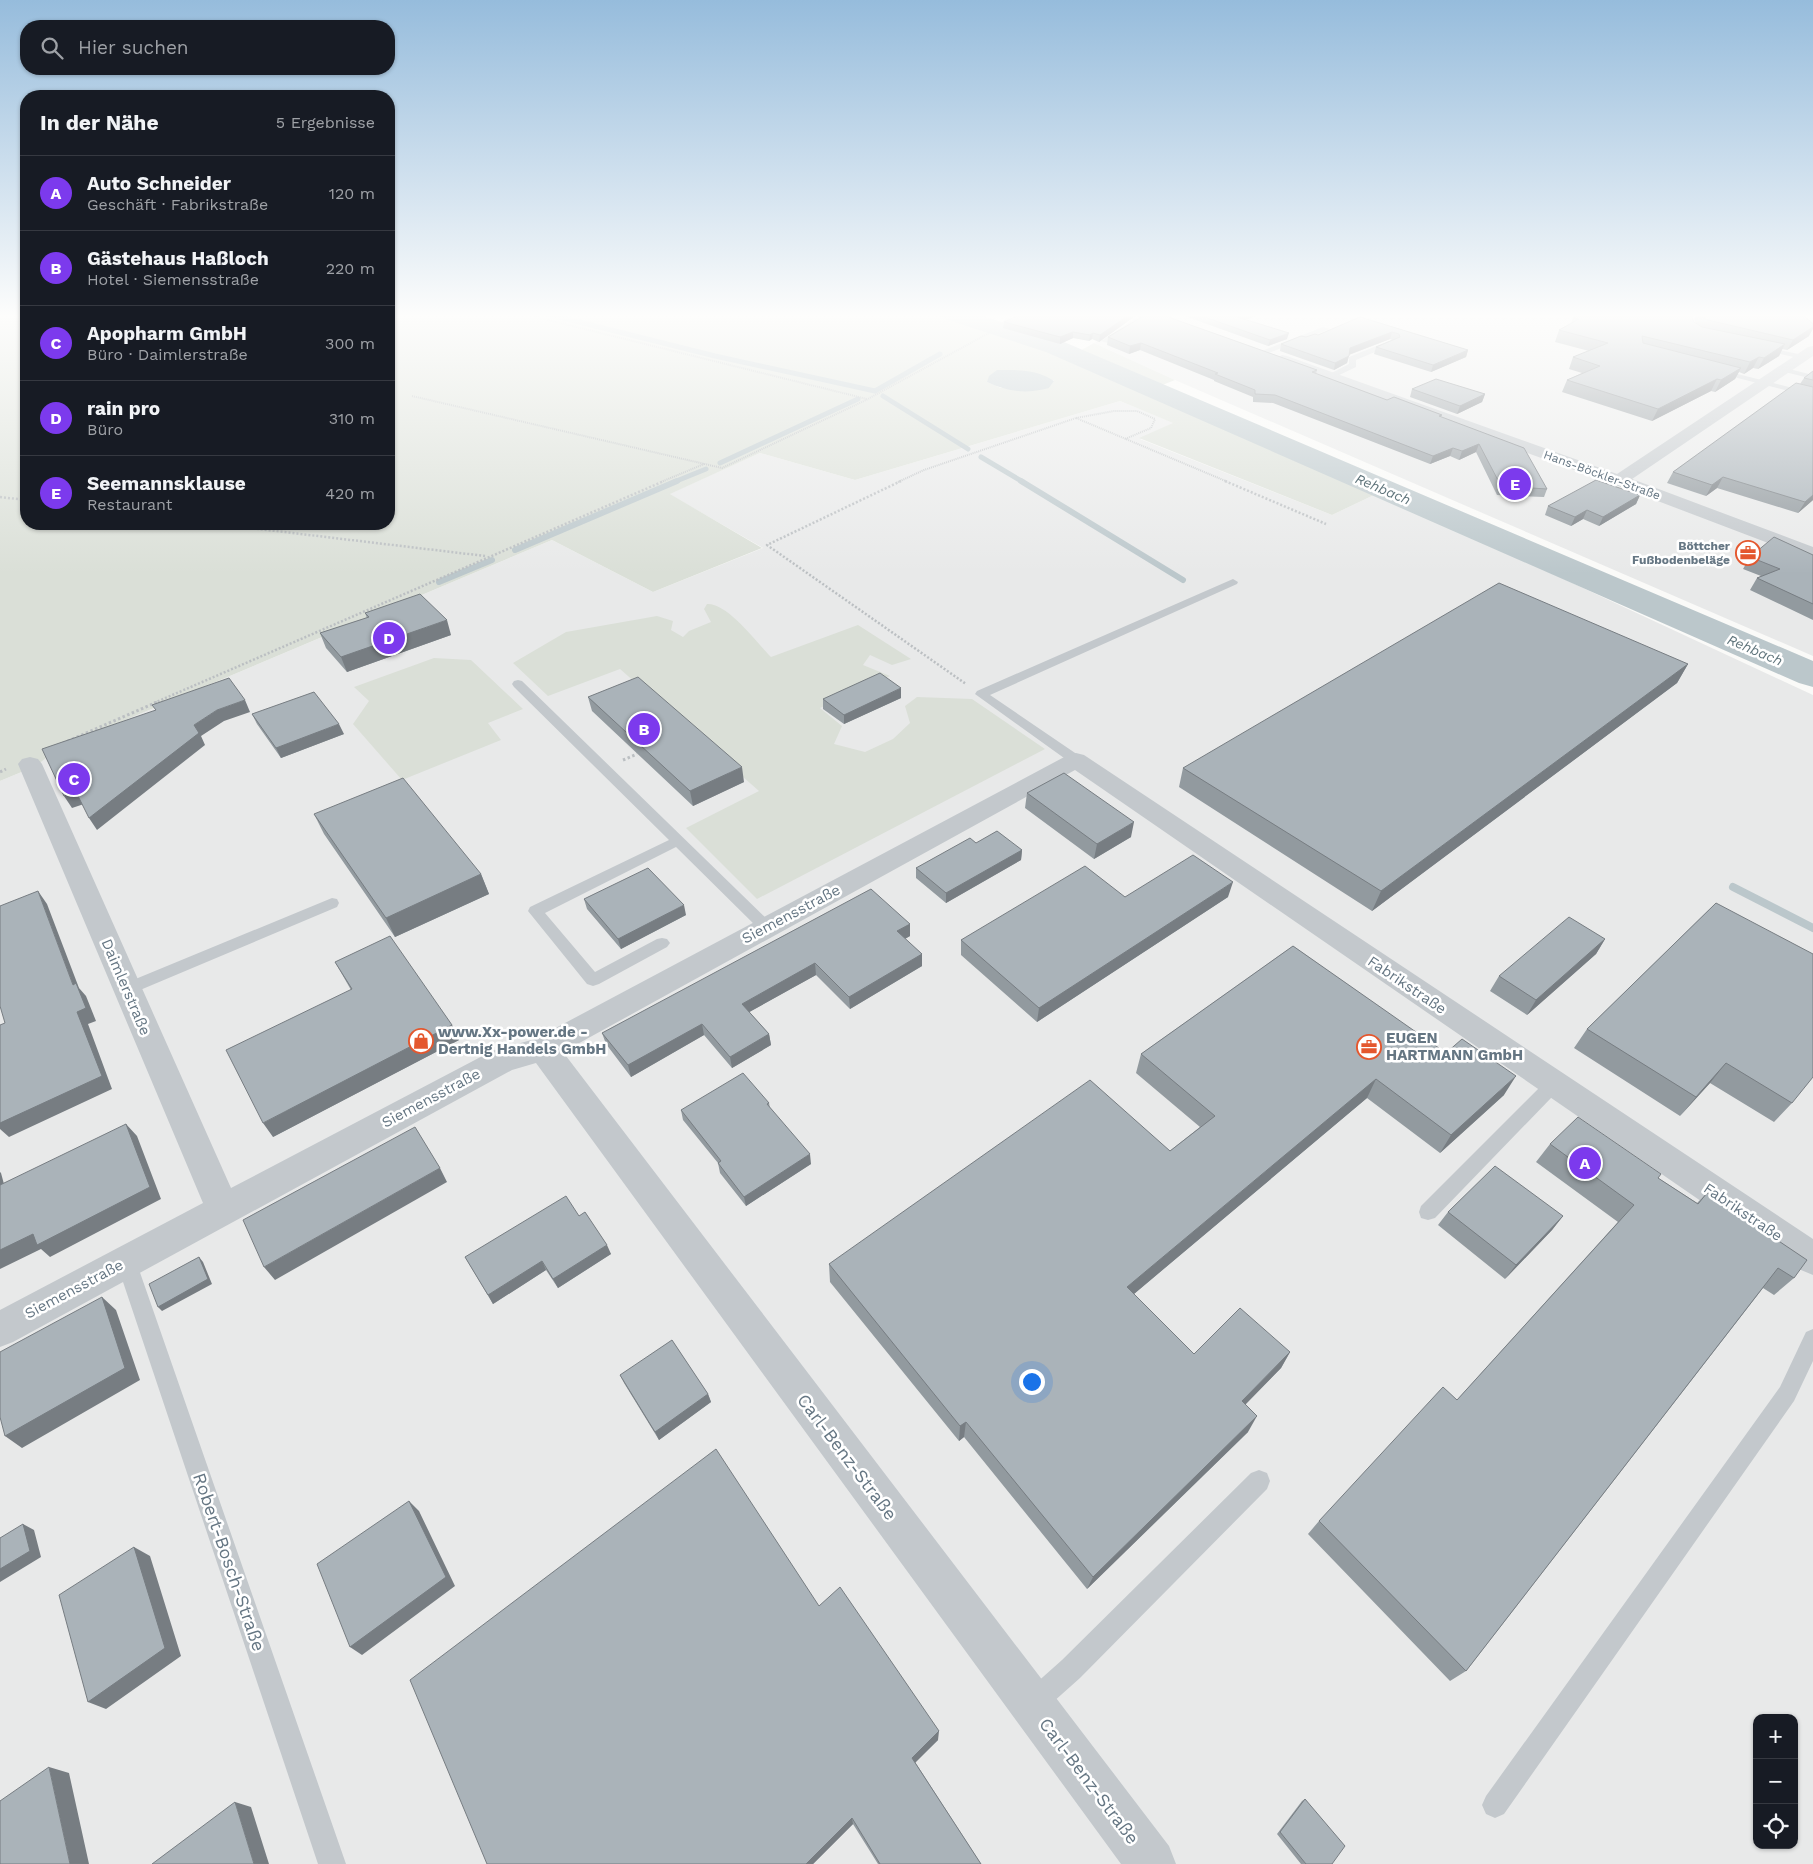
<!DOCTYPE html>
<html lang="de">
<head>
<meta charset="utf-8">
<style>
  :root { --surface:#171b24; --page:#242831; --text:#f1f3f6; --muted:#9ea1a6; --line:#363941; --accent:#7c3aed }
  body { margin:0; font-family:"Work Sans",sans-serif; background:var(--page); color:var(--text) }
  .controls { position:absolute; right:15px; bottom:15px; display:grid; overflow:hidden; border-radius:10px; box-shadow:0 1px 4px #0004 }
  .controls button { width:45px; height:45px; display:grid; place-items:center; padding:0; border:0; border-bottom:1px solid var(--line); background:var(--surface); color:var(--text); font:25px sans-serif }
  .you { position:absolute; left:1031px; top:1381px; width:18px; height:18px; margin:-12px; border:4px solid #fff; border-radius:50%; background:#1a73e8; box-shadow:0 0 0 8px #1a73e833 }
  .badge { display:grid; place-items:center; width:32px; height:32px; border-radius:50%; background:var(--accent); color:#fff; font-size:16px; font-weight:700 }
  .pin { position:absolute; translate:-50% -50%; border:2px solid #fff; box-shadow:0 1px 5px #0006 }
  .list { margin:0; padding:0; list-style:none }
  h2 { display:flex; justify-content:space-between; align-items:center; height:65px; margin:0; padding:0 20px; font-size:21px }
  h2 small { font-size:16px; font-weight:400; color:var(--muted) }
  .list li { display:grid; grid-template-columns:32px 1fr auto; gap:15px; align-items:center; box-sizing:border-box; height:75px; padding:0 20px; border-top:1px solid var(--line) }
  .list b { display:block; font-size:19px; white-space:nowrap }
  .list p { margin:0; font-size:16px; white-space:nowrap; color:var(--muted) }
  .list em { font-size:16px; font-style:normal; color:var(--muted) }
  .icon { flex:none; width:28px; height:28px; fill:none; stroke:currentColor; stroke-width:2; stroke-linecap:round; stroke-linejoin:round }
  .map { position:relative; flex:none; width:1813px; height:1864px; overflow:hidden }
  .search { position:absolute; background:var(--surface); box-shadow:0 1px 4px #0004; left:20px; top:20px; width:375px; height:55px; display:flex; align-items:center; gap:12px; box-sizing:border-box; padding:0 18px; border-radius:20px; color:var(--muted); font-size:19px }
  .panel { position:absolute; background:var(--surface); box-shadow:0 1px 4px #0004; left:20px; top:90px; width:375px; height:440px; border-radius:20px }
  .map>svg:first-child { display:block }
  .built { fill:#e8e9e9; fill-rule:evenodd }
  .green { fill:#dadfd7; fill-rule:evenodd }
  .water { fill:#bbc7cb }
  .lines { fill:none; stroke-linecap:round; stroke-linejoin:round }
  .stream-far2 { stroke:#bbc7cb; stroke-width:5 }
  .stream-far1 { stroke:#bbc7cb; stroke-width:6 }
  .stream { stroke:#bbc7cb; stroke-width:8 }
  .river { fill:#bbc7cb; fill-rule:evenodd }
  .path-far2 { stroke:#bbbfc2; stroke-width:2; stroke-dasharray:1 1; stroke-linecap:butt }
  .path-far1 { stroke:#bbbfc2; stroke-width:2.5; stroke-dasharray:2 2; stroke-linecap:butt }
  .path { stroke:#bbbfc2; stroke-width:3; stroke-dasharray:2.5 2.5; stroke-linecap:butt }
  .service { fill:#c3c8cc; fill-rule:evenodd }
  .minor { fill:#c3c8cc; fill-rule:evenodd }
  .wall { fill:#929a9f }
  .shaded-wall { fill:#777d82 }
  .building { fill:#aab3b9; stroke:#777d82 }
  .labels { text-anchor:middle; stroke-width:5; stroke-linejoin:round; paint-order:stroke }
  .far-street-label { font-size:12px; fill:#657683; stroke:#fff }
  .far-poi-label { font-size:12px; font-weight:bold; fill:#657683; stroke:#fff; text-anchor:end }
  .far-water-label { font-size:14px; font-style:italic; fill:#60757c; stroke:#fff }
  .street-label { font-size:15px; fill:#657683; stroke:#fff }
  .poi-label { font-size:15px; font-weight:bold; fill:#657683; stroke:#fff; text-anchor:start }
  .near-street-label { font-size:18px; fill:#657683; stroke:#fff }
</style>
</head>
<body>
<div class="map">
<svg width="1813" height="1864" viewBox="0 0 1813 1864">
  <rect width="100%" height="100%" fill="#fafaf8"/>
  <path class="built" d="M1142 313H1813V656L1175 380 1094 343Z
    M1120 401 1174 423 1140 439 1332 515 1374 495 1495 547 1813 695V1864H0V781L36 766 59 748 552 540 653 592 763 548 669 494 760 453 855 480ZM1757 1718H1794V1845H1757Z"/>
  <path class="green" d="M0 313H26V524H389V313H956L1078 352 1094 343 1175 380 1142 393 1374 495 1332 515 1139 438 1173 423 1120 401 855 480 760 453 670 494 762 548 653 592 552 540 59 748 36 766 0 781ZM1054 380 1049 388H1001L987 382Z
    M707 604C728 603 756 642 771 657L858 625 911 659 892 665 870 655 863 665 890 676 820 708 842 726 834 744 865 752 893 739 910 723 905 706 917 697 972 699 1045 749 757 899 686 828 759 791 620 669 548 696 513 663 566 632 657 616 673 621 671 630 683 637 689 631 711 622 704 609Z
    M434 658 471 660 523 709 488 723 501 740 402 780 353 724 369 701 354 687Z"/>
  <path class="water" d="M997 370C1017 370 1037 369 1054 381L1049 388C1026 394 1008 392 987 382L989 376Z"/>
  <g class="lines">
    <path class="stream-far2" d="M543 313 715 356 875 391 940 354
      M883 396 968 449
      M981 457 1023 482
      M720 463 858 399
      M674 482 706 469"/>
    <path class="stream-far1" d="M1021 481 1183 580
      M515 550 677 481
      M439 582 492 560"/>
    <path class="stream" d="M1733 887 1813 928"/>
    <path class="river" d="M938 313H974L1064 342 1813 661V687L1799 683 1046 352 942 318Z"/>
    <path class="path-far2" d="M520 313 867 399
      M412 396 722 468 866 400 989 333 1015 313
      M1076 418 1114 411H1137L1155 419 1151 428 1125 439
      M661 482 704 464
      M898 482 924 470 1076 418 1228 482"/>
    <path class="path-far1" d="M901 481 767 545 966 684
      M1225 481 1326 524
      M0 497 26 500
      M217 524 485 556
      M154 703 664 481"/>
    <path class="path" d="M63 743 157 702
      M623 760 637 754
      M0 772 6 769"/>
    <path class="service" d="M1152 313H1164L1145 320 1108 343 1101 341 1139 316Z
      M1690 313H1697L1692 319 1701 332 1700 334H1694L1684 319Z
      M1787 313H1796L1793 316 1813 321V325L1784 317V315Z
      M1323 327 1330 329 1266 354 1259 352Z
      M1389 341 1396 343 1356 360V367L1333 378 1326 376 1349 364V357Z
      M1760 346 1803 355 1807 357 1803 359 1763 350 1759 348Z
      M1781 367 1813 375V379L1781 371Z
      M1714 368 1813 393V397L1714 372Z
      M1233 579 1238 582 1237 584 990 695 1081 757 1082 760 1081 763H1071L975 694 977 691Z
      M518 680 522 681 771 923 773 927 771 931 766 932 761 931 676 847 545 913 595 972 657 939 662 938 667 939 670 943 667 947 599 984 593 986 587 984 528 911 530 907 669 840 514 687 512 684 514 681Z
      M332 898 337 899 339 903 337 907 133 993 127 995 121 993 119 989 121 985Z
      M1551 1075 1557 1077 1559 1082 1551 1098 1435 1218 1428 1220 1421 1218 1419 1212 1421 1206 1539 1088 1545 1077Z
      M126 1252 133 1255 136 1261 346 1864H318L116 1261 119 1255Z
      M1813 1329V1361L1794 1401 1504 1814 1495 1818 1486 1814 1482 1805 1486 1796 1780 1387 1806 1332Z
      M1259 1470 1267 1473 1270 1481 1267 1489 1080 1678 1043 1711 1034 1714 1025 1711 1022 1702 1025 1693 1062 1660 1251 1473Z"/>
    <path class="minor" d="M1813 346V356L1632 479 1813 547V560L1613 484 1277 362 1275 359 1282 355 1287 356 1617 474 1808 347Z
      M1076 753 1084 755 1813 1239V1275L1801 1270 1075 770 563 1052 1169 1846 1176 1864H1121L536 1063 512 1070 13 1342 0 1347V1310L203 1203 18 764 22 759 30 757 38 759 42 764 231 1188 492 1051 535 1039 1068 755Z"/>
  </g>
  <path class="wall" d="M1179 313H1263L1246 320 1287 339 1268 346 1182 315Z
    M1697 313H1801L1809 336 1787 350 1782 349 1779 356 1758 369 1753 368 1744 374 1739 372 1735 379 1715 392 1711 391 1652 421 1562 392 1567 380 1582 373 1569 369 1573 357 1589 351 1555 342 1559 330 1571 324 1573 318 1694 322 1696 323 1694 319Z
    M1138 314 1099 342 1092 339 1089 341 1073 338 1060 344 1003 328 1004 322Z
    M1360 317 1468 350 1466 357 1431 372 1374 354 1376 347 1392 340 1390 339 1349 355 1347 363 1334 370 1280 351 1281 344 1318 335Z
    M1171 318 1317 370 1316 374 1387 400 1442 417 1547 489 1544 497 1497 495 1476 452 1459 460 1450 456 1430 464 1273 403 1253 402V397L1214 381V380L1140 350 1129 354 1107 345 1108 337Z
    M1813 371V500L1798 513 1717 488 1706 496 1667 483 1673 472 1800 384 1804 378Z
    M1412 389 1485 394 1482 402 1457 414 1410 397Z
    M1640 495 1636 504 1599 526 1583 519 1571 526 1545 515 1548 506Z
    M1813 555V620L1750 590 1757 578 1761 576 1743 569 1750 557Z
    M365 613 451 635 347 672 326 648 320 633 367 618Z
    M1688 664 1677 683 1372 911 1179 787 1183 768Z
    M588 697 744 782 693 806 592 711Z
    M901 698 844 724 823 709V699Z
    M252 714 344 734 281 758 257 724Z
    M1027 793 1131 837 1094 859 1025 808Z
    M314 814 481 874 489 894 395 937 324 834Z
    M976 843 1022 850 1021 860 946 903 916 878V868Z
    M1125 897H1228L1037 1022 961 955V940Z
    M584 899 686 915 621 949 587 909Z
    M1716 903 1792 1103 1774 1122 1710 1083 1680 1116 1574 1048 1587 1029Z
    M910 924V936L905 939 922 954V966L850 1009 816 975 749 1012 769 1034 771 1045 732 1068 704 1035 631 1077 606 1044 602 1033Z
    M1605 939 1596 954 1527 1015 1490 991 1499 976Z
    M1293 946 1504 1095 1440 1153 1367 1098 1134 1294 1194 1354 1290 1352 1281 1368 1245 1405 1248 1432 1087 1589 964 1437 959 1441 830 1282 829 1264 1170 1151 1200 1127 1136 1073 1141 1054Z
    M335 962 452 1025 459 1040 273 1137 351 990Z
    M769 1103 770 1108 811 1164 746 1206 720 1173 718 1163 683 1120 681 1110Z
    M1550 1144 1658 1178 1697 1203 1707 1193 1794 1278 1774 1295 1763 1288 1466 1671 1450 1681 1308 1534 1319 1521 1457 1400 1618 1222 1536 1162Z
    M1448 1212 1563 1216 1552 1230 1505 1279 1438 1225Z
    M579 1216 611 1254 558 1288 546 1270 493 1304 465 1257Z
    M620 1375 708 1394 711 1402 659 1440 624 1383Z
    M819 1606 938 1740 915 1762 981 1864H878L853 1824 813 1864H487Z
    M1305 1799 1332 1864H1301L1277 1834 1302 1801Z"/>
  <path class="shaded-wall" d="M1132 313H1143L1138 314 1099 342 1100 335Z
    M1248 313H1263L1236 323 1237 317Z
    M1813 327V329L1809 336 1787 350 1793 340Z
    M1073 332V338L1060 344V337Z
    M1392 332 1390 339 1348 355 1350 348Z
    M1093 333 1092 339 1089 341 1090 335Z
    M1289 333 1287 339 1268 346 1270 340Z
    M1141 343 1140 350 1129 354 1130 346Z
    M1785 344 1779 356 1758 369 1764 358Z
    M1468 350 1466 357 1431 372 1433 365Z
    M1349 356 1347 363 1334 370 1335 363Z
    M1759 357 1753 368 1744 374 1750 362Z
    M1741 368 1735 379 1715 392 1721 380Z
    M1717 379 1711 391 1652 421 1658 409Z
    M1485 394 1482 402 1457 414 1460 406Z
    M1479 444 1476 452 1459 460 1462 451Z
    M1453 448 1450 456 1430 464 1433 456Z
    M1723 477 1717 488 1706 496 1712 485Z
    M1640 495 1636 504 1599 526 1603 517Z
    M1813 495V500L1798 513 1805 502Z
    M1587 510 1583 519 1571 526 1575 517Z
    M447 620 451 635 347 672 341 657Z
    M1688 664 1677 683 1372 911 1381 891Z
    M901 688V698L844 724V715Z
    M245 700 250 712 224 721 201 736 205 745 97 830 89 818 194 725 217 710Z
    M339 724 344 734 281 758 276 748Z
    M742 767 744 782 693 806 690 791Z
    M76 792 84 804 72 808 64 796Z
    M1134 822 1131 837 1094 859 1097 844Z
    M1022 850 1021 860 946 903V893Z
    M481 874 489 894 395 937 386 918Z
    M1233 882 1228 897 1037 1022 1039 1008Z
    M38 891 47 904 79 988 86 996 96 1021 88 1024 112 1089 9 1137 0 1129V1123L77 1012 73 985Z
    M684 905 686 915 621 949 618 939Z
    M910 924V936L897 943V931Z
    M1605 939 1596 954 1527 1015 1536 1000Z
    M922 954V966L850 1009 849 997Z
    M815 963 816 975 744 1015 742 1004Z
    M702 1024 704 1035 631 1077 628 1065Z
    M452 1025 459 1040 273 1137 263 1123Z
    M769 1034 771 1045 732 1068 730 1057Z
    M1726 1063 1710 1083 1680 1116 1696 1097Z
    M1516 1076 1504 1095 1440 1153 1451 1135Z
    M1376 1079 1367 1098 1122 1304 1127 1287Z
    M126 1124 137 1136 161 1199 50 1257 41 1249 0 1269V1250Z
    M810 1154 811 1164 746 1206 744 1197Z
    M440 1168 447 1182 275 1280 264 1267Z
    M0 1172 1 1173 8 1199 0 1192Z
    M1563 1216 1552 1230 1505 1279 1516 1265Z
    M607 1245 611 1254 558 1288 553 1279Z
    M199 1257 203 1262 212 1284 162 1311 158 1307Z
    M542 1261 546 1270 493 1304 488 1295Z
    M102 1297 116 1310 140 1380 22 1448 5 1436Z
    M1290 1352 1281 1368 1233 1417 1242 1401Z
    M708 1394 711 1402 659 1440 655 1432Z
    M1257 1416 1248 1432 1087 1589 1093 1577Z
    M966 1422 964 1437 959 1441 960 1426Z
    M409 1501 419 1511 455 1586 362 1655 350 1647Z
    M23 1524 34 1530 41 1557 0 1582V1569Z
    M134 1547 150 1556 181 1656 106 1709 88 1702Z
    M939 1731 938 1740 912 1766V1758Z
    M49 1767 69 1773 89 1864H70Z
    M235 1802 251 1807 269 1864H254Z
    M852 1818 853 1824 813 1864H806Z"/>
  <path class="building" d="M1023 313H1132L1100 335 1093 333 1090 335 1073 332 1060 337 1004 322Z
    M1150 313H1167L1171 318 1317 370 1312 372 1387 400 1394 397 1442 415 1439 416 1524 448 1547 489 1501 486 1479 444 1462 451 1453 448 1433 456 1275 395 1255 394V390L1215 374 1218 373 1141 343 1130 346 1108 337 1147 314Z
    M1193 313H1248L1237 317 1289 333 1270 340Z
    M1583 313H1690L1694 322 1702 327 1785 344 1764 358 1759 357 1750 362 1642 336 1643 343 1741 368 1721 380 1717 379 1658 409 1567 380 1600 366 1573 357 1608 343 1559 330 1579 319 1573 318Z
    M1701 313H1801L1813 324V327L1793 340 1708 320 1703 317Z
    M1360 317 1468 350 1433 365 1376 347 1400 337 1399 334 1392 332 1350 348 1349 356 1335 363 1281 344 1301 336 1306 337 1315 334 1318 335Z
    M1813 371V380L1804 378Z
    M1436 379 1485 394 1460 406 1412 389Z
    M1796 383 1813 387V495L1805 502 1723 477 1712 485 1673 472Z
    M1596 480 1640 495 1603 517 1587 510 1575 517 1548 506Z
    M1774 537 1813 555V604L1757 578 1780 569 1750 557Z
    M1499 583 1688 664 1381 891 1183 768Z
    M420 594 447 620 341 657 320 633 369 617 365 613Z
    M880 673 901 688 844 715 823 699Z
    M638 677 742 767 690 791 588 697Z
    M229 678 245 700 217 710 194 725 199 733 89 818 76 792 64 796 42 749 156 710 152 705Z
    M314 692 339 724 276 748 252 714Z
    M1064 773 1134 822 1097 844 1027 793Z
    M403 778 481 874 386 918 314 814Z
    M997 831 1022 850 946 893 916 868 970 838 976 843Z
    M1193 855 1233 882 1039 1008 961 940 1085 866 1125 897Z
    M648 868 684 905 618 939 584 899Z
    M871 889 910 924 897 931 922 954 849 997 815 963 742 1004 769 1034 730 1057 702 1024 628 1065 602 1033Z
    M38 891 73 985 76 983 86 1008 77 1012 102 1076 0 1123V1025L5 1023 0 1006V906Z
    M1716 903 1813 954V1077L1792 1103 1726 1063 1696 1097 1587 1029Z
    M1569 917 1605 939 1536 1000 1499 976Z
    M390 936 452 1025 263 1123 226 1050 352 989 335 962Z
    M1293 946 1446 1053 1462 1039 1516 1076 1451 1135 1376 1079 1127 1287 1194 1354 1240 1308 1290 1352 1242 1401 1257 1416 1093 1577 966 1422 960 1426 829 1264 1090 1080 1170 1151 1215 1116 1141 1054Z
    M743 1073 769 1103 767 1104 810 1154 744 1197 718 1163 721 1161 681 1110Z
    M1578 1117 1661 1174 1658 1178 1698 1204 1707 1193 1807 1260 1794 1278 1778 1268 1466 1671 1319 1521 1443 1387 1457 1400 1634 1205 1550 1144Z
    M126 1124 150 1187 37 1245 33 1234 0 1250V1185Z
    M415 1127 440 1168 264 1267 243 1220Z
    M1495 1166 1563 1216 1516 1265 1448 1212Z
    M566 1196 579 1216 585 1212 607 1245 553 1279 542 1261 488 1295 465 1257Z
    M199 1257 208 1279 158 1307 149 1284Z
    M102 1297 125 1368 5 1436 0 1417V1352Z
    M672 1340 708 1394 655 1432 620 1375Z
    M716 1449 819 1606 840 1587 939 1731 912 1758 981 1864H880L852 1818 806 1864H487L410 1680Z
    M409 1501 446 1577 350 1647 317 1564Z
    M23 1524 30 1551 0 1569V1538Z
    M134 1547 165 1648 88 1702 59 1595Z
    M49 1767 70 1864H0V1801Z
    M1305 1799 1345 1846 1332 1864H1306L1280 1832Z
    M235 1802 254 1864H152Z"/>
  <linearGradient id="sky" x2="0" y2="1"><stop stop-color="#96bcdc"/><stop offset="0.55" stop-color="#fdfdfc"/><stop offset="1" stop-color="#fdfdfc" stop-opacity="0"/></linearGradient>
  <rect width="1813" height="574" fill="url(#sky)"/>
  <defs>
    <symbol id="office-ring" viewBox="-11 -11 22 22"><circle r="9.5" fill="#fff" stroke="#e4572e" stroke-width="1.5"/><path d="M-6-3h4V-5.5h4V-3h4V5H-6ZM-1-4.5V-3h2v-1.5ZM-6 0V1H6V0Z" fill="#e4572e"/></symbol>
    <symbol id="shop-ring" viewBox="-11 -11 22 22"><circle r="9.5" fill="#fff" stroke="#e4572e" stroke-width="1.5"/><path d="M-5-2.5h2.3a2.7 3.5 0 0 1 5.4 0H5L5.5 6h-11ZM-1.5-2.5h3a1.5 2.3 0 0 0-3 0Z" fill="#e4572e"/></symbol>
  </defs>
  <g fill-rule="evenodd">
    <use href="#office-ring" x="1734" y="539" width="28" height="28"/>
    <use href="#shop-ring" x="407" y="1027" width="28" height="28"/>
    <use href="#office-ring" x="1355" y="1033" width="28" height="28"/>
  </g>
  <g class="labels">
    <g class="far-street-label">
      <text transform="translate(1602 475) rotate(20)" y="4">Hans-Böckler-Straße</text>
    </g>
    <g class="far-poi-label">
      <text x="1730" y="550">Böttcher<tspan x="1730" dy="14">Fußbodenbeläge</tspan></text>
    </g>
    <g class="far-water-label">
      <text transform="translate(1383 489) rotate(23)" y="5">Rehbach</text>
      <text transform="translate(1755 650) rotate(23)" y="5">Rehbach</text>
    </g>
    <g class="street-label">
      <text transform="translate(791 914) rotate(-28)" y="5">Siemensstraße</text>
      <text transform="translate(1407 985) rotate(34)" y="5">Fabrikstraße</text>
      <text transform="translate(126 987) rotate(67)" y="5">Daimlerstraße</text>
      <text transform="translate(431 1098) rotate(-28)" y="5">Siemensstraße</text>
      <text transform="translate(1743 1212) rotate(34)" y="5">Fabrikstraße</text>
      <text transform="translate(74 1289) rotate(-28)" y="5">Siemensstraße</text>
    </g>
    <g class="poi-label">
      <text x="438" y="1037">www.Xx-power.de -<tspan x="438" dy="17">Dertnig Handels GmbH</tspan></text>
      <text x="1386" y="1043">EUGEN<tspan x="1386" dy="17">HARTMANN GmbH</tspan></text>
    </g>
    <g class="near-street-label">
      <text transform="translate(847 1457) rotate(53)" y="6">Carl-Benz-Straße</text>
      <text transform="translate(229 1562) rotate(71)" y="6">Robert-Bosch-Straße</text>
      <text transform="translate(1089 1781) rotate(53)" y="6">Carl-Benz-Straße</text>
    </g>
  </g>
</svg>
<div class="controls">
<button>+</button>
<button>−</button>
<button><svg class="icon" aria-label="locate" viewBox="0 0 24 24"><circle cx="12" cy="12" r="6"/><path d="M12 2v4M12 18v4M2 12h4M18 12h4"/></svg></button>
</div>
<div class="you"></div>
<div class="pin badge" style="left:1585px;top:1163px">A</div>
<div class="pin badge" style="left:644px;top:729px">B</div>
<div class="pin badge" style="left:74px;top:779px">C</div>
<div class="pin badge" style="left:389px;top:638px">D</div>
<div class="pin badge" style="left:1515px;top:484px">E</div>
<div class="search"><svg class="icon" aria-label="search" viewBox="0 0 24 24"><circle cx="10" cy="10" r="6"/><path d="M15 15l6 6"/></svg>Hier suchen</div>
<section class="panel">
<h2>In der Nähe<small>5 Ergebnisse</small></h2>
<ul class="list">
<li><span class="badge">A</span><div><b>Auto Schneider</b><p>Geschäft · Fabrikstraße</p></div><em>120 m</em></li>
<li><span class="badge">B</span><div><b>Gästehaus Haßloch</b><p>Hotel · Siemensstraße</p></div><em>220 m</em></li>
<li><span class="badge">C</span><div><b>Apopharm GmbH</b><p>Büro · Daimlerstraße</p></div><em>300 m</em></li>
<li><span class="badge">D</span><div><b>rain pro</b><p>Büro</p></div><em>310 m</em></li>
<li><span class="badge">E</span><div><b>Seemannsklause</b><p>Restaurant</p></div><em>420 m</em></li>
</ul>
</section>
</div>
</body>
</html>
